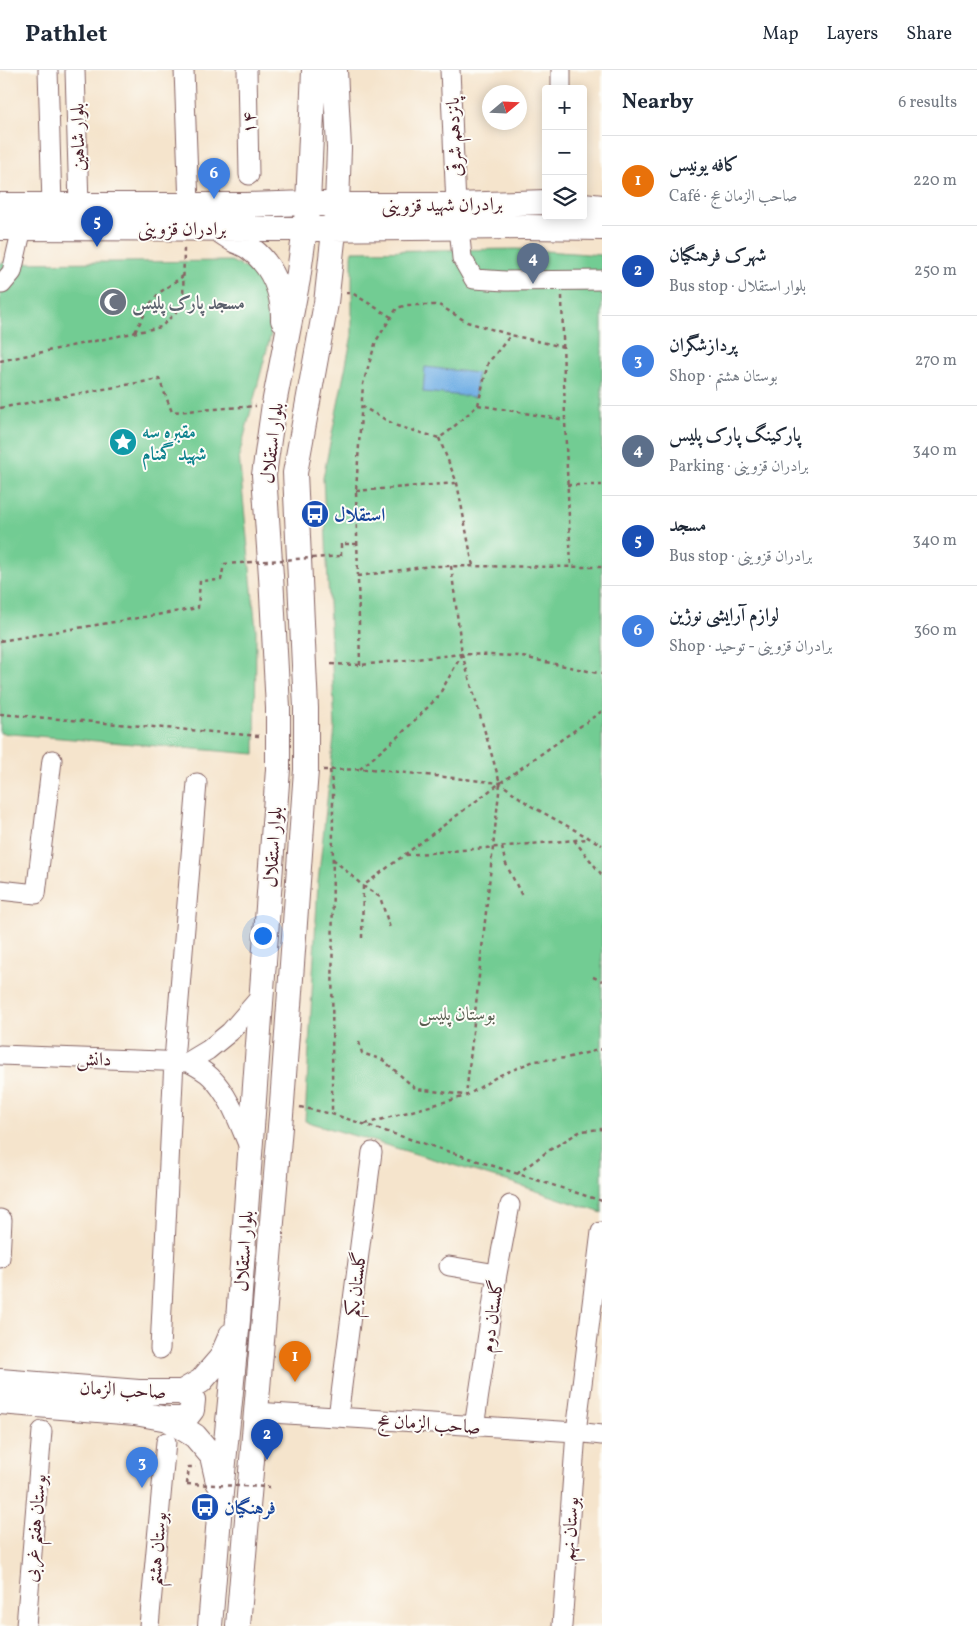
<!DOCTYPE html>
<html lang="en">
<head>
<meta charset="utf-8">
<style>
  :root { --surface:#fff; --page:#f2f2f3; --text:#1f2937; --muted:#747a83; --line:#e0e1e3; --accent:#db2777 }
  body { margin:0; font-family:Vollkorn,Amiri,serif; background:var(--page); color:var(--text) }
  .controls { position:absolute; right:15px; top:15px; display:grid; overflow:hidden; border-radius:5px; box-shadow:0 2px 12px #0003 }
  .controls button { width:45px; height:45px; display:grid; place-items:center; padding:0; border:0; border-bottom:1px solid var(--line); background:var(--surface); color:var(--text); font:25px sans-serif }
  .compass { position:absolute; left:482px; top:15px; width:45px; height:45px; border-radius:50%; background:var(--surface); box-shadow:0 2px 12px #0003; rotate:71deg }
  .you { position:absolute; left:262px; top:865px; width:18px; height:18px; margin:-12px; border:4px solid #fff; border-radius:50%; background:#1a73e8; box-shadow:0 0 0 8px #1a73e833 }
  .badge { display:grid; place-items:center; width:32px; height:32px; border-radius:50%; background:var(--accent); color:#fff; font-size:16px; font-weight:700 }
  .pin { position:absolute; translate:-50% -41px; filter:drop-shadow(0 1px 2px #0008) }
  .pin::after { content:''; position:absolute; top:26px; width:18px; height:15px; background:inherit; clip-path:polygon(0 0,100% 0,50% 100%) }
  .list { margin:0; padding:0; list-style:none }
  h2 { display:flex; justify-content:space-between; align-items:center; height:65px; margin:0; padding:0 20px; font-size:21px }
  h2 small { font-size:16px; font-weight:400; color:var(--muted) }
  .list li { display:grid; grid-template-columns:32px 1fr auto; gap:15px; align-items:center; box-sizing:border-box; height:90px; padding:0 20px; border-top:1px solid var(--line) }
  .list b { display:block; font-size:19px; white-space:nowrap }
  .list p { margin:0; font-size:16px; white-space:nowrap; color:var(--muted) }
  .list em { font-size:16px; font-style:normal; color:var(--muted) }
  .icon { flex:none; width:28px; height:28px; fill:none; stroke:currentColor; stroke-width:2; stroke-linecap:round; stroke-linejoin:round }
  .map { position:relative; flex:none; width:602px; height:1556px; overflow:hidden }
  header { display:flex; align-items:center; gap:30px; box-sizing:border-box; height:70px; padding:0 25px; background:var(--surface); border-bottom:1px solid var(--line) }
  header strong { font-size:24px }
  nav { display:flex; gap:28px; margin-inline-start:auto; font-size:18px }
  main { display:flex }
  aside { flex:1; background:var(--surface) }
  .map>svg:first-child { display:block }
  .green { fill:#72cc93; stroke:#5e765f }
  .water { fill:#73b0e5; stroke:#5e6888 }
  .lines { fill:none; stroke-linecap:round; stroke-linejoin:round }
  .minor-casing { stroke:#866463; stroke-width:21 }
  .major-casing { stroke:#866463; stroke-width:26 }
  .path { stroke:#866463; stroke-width:2.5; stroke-dasharray:4 4; stroke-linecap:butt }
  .minor { stroke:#fff; stroke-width:19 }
  .major { stroke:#fff; stroke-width:24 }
  .path-bridge { stroke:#866463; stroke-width:2.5; stroke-dasharray:4 4; stroke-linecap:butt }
  .labels { text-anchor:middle; stroke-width:4; stroke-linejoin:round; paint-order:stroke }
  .street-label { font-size:19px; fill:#4a1f2b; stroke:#fdfcf7 }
  .worship-label { font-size:19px; font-weight:bold; fill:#5b616d; stroke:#fdfcf7; text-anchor:start }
  .culture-label { font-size:19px; font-weight:bold; fill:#0d838f; stroke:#fdfcf7; text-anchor:start }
  .transit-label { font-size:19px; font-weight:bold; fill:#164399; stroke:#fdfcf7; text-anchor:start }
  .park-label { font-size:19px; fill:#585c4f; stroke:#fdfcf7 }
</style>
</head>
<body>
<header>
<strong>Pathlet</strong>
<nav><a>Map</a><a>Layers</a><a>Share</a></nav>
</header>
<main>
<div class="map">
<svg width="602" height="1556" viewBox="0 0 602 1556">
  <rect width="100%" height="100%" fill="#fdfcf7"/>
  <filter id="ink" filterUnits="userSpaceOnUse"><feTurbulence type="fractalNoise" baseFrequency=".02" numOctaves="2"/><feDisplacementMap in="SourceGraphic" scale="10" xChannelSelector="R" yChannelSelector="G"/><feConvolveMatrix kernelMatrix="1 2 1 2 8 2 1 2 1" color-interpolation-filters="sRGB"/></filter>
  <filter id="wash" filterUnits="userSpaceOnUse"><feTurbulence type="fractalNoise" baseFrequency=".0096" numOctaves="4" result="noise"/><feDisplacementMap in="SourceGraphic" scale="20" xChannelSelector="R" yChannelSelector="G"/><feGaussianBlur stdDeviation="1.12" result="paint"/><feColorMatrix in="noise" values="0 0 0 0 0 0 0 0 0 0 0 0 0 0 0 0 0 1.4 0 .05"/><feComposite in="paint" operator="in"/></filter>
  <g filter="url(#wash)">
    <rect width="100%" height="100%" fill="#f5e4cc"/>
    <path class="green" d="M517 179 602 185V1143L510 1112 305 1051 318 812 335 658 323 408 352 265V181Z
      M231 191 254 202 263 221 271 264 239 386 256 560 255 684 0 663V193Z"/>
    <path class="water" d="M425 297 477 303 475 327 423 322Z"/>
  </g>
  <g filter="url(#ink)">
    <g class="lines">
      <defs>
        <path id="minor" d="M48 0 52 135
          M75 0 79 135
          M184 0 189 135
          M247 0 249 105
          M450 0 456 135
          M561 19V0
          M459 157 462 188 474 209 505 211 602 210
          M0 214H2L12 202 22 158
          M0 820 36 824 52 690
          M0 985 188 992C196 996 205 1001 211 1007 230 1026 239 1054 250 1079
          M188 992 208 980 230 962 262 925
          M0 1149 2 1150 0 1188
          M449 1196 497 1204
          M160 1279 174 990 197 713
          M255 1342 576 1362 602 1365
          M338 1347 372 1082
          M474 1357 497 1204 510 1135
          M26 1556 42 1361
          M149 1556 166 1372
          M562 1556 576 1362 601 1162"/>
        <path id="major" d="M0 135H246L308 133 337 135H456L546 132
          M583 135 602 137
          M215 157C221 162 228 166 234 170 240 173 246 175 251 179 273 196 284 224 283 250
          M0 158 305 159 525 157 602 158
          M0 1311 139 1322H182L201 1311 221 1288 231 1265
          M0 1332 135 1343 168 1349 195 1366 212 1386 218 1412
          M168 1349H185L192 1340 193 1330 182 1322
          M210 1556 221 1423 238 1250 278 699V638L271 506 264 405 274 334 298 209 305 159 308 133 314 0
          M238 1556 282 1033 306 700V638L295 403 326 233 337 135 339 78 335 0"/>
      </defs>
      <use href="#minor" class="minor-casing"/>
      <use href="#major" class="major-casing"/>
      <path class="path" d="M346 223H352L391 247
        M562 226 565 350 571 497
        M135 262 150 234 159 223 183 206
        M0 291 161 257 183 235 184 177
        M478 335 565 350
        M361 336 397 356 439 368 448 362 478 335 488 293 511 265
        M0 338 159 309 172 342 256 336
        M439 368 457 413 473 496
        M567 415H602
        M356 421 456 413
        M341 486V474H357
        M451 496 462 584 500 713 466 1026
        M358 506 430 496 602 497
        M0 571 198 538 200 511 221 510 224 494
        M331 594 360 595 462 584 518 586 602 604
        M360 595 356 421 363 314 376 271 397 238 407 235H439L467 252 511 265 563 277
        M0 644 259 666
        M360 699 402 663 438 627 462 584
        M323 700 371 699 500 713 531 736 602 775
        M330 700 333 719 332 1044
        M574 770 602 805
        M502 777 505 792 523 828
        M406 785 587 769
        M333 789 363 816 380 827 390 858
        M362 868 363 816 500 713 602 641
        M593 907 602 911
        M359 972 362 983 383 990 416 1019 465 1025
        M300 1037 332 1044 602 1131
        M365 1054 466 1026 498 1006 534 991 566 988 602 979
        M517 1104 548 1081 581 1061 602 1059
        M187 1414 189 1397H196"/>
      <use href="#minor" class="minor"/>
      <use href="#major" class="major"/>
      <path class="path-bridge" d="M224 494 341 486
        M187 1414 270 1417"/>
    </g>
  </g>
  <defs>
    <symbol id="mosque-disc" viewBox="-11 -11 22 22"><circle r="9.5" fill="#6b7280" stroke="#fdfcf7"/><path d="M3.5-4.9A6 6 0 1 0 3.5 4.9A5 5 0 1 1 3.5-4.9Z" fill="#fff"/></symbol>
    <symbol id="sight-disc" viewBox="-11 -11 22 22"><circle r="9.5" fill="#0f9aa8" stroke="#fdfcf7"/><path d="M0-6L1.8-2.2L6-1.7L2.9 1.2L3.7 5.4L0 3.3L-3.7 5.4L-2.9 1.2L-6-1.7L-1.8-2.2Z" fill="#fff"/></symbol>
    <symbol id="bus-disc" viewBox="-11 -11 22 22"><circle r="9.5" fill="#1a4fb4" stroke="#fdfcf7"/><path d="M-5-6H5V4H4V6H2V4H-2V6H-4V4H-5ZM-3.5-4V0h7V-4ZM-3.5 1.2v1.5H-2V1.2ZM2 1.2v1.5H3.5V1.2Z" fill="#fff"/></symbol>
  </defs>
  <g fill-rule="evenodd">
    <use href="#mosque-disc" x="97" y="216" width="32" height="32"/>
    <use href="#sight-disc" x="107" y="356" width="32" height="32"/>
    <use href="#bus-disc" x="299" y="428" width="32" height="32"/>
    <use href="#bus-disc" x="189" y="1421" width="32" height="32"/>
  </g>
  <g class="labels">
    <g class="street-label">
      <text transform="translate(248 53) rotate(-91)" y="7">۱۴</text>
      <text transform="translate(77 67) rotate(-91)" y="7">بلوار شاهین</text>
      <text transform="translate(453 67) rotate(-92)" y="7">پانزدهم شرقی</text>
      <text transform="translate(442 134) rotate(-1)" y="7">برادران شهید قزوینی</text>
      <text x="182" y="165">برادران قزوینی</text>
      <text transform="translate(271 373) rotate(-83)" y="7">بلوار استقلال</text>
      <text transform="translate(272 777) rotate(-86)" y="7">بلوار استقلال</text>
      <text transform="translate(94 988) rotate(2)" y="7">دانش</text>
      <text transform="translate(243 1181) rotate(-86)" y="7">بلوار استقلال</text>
      <text transform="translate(355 1214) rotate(-83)" y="7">گلستان یکم</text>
      <text transform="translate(491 1246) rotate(-82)" y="7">گلستان دوم</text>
      <text transform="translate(123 1319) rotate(3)" y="7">صاحب الزمان</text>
      <text transform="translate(429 1353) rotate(4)" y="7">صاحب الزمان عج</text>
      <text transform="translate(34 1458) rotate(-85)" y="7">بوستان هفتم غربی</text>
      <text transform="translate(569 1459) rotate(-86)" y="7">بوستان نهم</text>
      <text transform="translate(156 1479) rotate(-85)" y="7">بوستان هشتم</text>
    </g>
    <g class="worship-label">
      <text x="132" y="239">مسجد پارک پلیس</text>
    </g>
    <g class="culture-label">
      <text x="142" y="368">مقبره سه<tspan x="142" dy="22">شهید گمنام</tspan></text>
    </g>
    <g class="transit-label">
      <text x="334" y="451">استقلال</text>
      <text x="224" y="1444">فرهنگیان</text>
    </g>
    <g class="park-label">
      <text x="457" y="950">بوستان پلیس</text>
    </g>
  </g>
</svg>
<div class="controls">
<button>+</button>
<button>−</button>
<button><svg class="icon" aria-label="layers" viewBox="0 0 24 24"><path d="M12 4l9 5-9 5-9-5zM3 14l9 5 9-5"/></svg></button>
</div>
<svg class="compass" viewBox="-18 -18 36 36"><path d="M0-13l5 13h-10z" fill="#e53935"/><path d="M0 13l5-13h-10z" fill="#747a83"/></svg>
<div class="you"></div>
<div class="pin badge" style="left:295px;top:1312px;background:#e8710a">1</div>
<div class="pin badge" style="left:267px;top:1390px;background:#1a4fb4">2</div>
<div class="pin badge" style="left:142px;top:1418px;background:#3f7fe0">3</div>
<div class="pin badge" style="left:533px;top:214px;background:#5c6f8a">4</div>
<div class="pin badge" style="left:97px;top:177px;background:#1a4fb4">5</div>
<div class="pin badge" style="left:214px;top:129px;background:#3f7fe0">6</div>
</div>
<aside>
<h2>Nearby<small>6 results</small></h2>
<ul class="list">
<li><span class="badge" style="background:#e8710a">1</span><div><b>کافه یونیس</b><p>Café · صاحب الزمان عج</p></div><em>220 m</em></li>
<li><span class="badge" style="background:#1a4fb4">2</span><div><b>شهرک فرهنگیان</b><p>Bus stop · بلوار استقلال</p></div><em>250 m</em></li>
<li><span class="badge" style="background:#3f7fe0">3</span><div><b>پردازشگران</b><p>Shop · بوستان هشتم</p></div><em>270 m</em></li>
<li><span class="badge" style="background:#5c6f8a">4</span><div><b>پارکینگ پارک پلیس</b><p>Parking · برادران قزوینی</p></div><em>340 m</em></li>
<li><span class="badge" style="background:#1a4fb4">5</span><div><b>مسجد</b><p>Bus stop · برادران قزوینی</p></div><em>340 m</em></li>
<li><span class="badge" style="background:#3f7fe0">6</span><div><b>لوازم آرایشی نوژین</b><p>Shop · برادران قزوینی - توحید</p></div><em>360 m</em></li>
</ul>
</aside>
</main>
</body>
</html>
